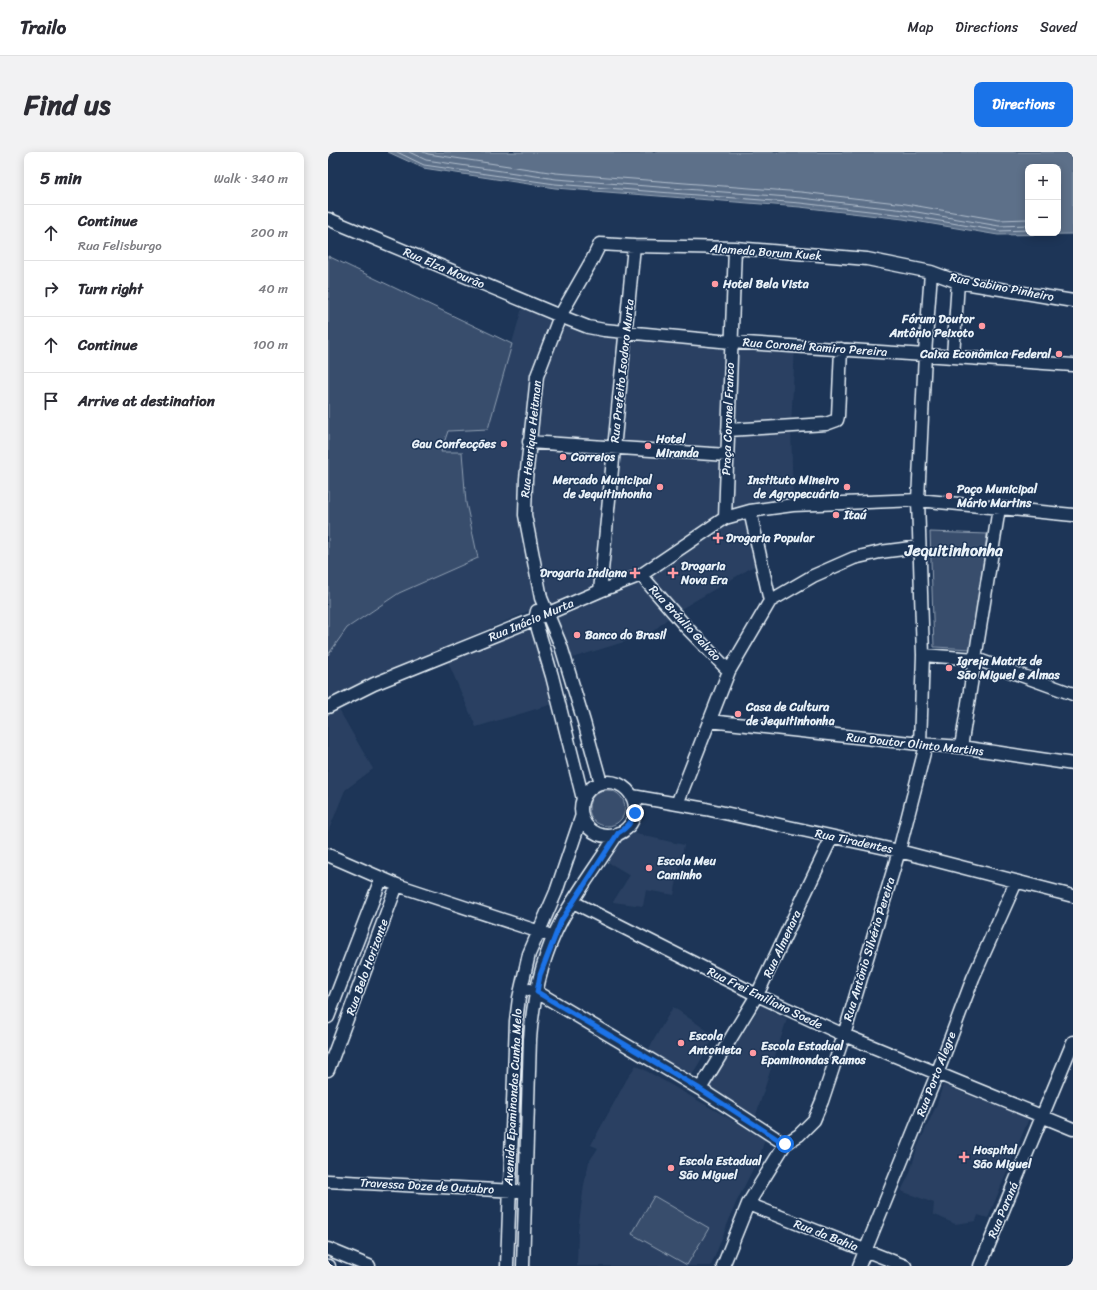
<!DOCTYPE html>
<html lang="en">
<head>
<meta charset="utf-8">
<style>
  :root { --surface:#fff; --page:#f2f2f3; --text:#2b2b33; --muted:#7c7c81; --line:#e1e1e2; --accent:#1a73e8 }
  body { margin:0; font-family:Sriracha,sans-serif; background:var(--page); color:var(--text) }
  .controls { position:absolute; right:12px; top:12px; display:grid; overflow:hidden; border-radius:8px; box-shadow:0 2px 10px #0003 }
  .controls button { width:36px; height:36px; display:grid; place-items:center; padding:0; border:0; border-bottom:1px solid var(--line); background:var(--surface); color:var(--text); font:20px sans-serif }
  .stop { position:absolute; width:12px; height:12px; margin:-9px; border:3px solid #1a73e8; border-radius:50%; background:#fff }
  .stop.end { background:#1a73e8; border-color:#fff; box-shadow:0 1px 4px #0008 }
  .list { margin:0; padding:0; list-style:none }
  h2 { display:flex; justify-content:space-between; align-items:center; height:52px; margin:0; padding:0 16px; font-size:17px }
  h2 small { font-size:13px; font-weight:400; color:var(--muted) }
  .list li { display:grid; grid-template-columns:26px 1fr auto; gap:12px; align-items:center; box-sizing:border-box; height:56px; padding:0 16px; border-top:1px solid var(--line) }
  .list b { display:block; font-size:15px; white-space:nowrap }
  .list p { margin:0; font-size:13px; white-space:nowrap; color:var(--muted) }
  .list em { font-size:13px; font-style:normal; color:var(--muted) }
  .icon { flex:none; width:22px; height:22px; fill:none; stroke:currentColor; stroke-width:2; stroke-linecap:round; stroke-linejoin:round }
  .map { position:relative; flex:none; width:745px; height:1114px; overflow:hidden; border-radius:8px }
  header { display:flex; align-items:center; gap:24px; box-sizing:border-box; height:56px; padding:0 20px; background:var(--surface); border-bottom:1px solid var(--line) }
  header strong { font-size:19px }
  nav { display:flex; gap:22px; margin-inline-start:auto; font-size:14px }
  .intro { display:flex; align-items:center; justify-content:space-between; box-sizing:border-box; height:96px; padding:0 24px }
  h1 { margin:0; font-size:28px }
  .button { padding:10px 18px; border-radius:8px; background:var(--accent); color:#fff; font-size:14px; font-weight:700 }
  main { display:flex; gap:24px; padding:0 24px }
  aside { flex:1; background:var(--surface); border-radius:8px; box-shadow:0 2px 10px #0003 }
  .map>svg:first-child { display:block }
  .built { fill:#2a4162 }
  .green { fill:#374d6c; stroke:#909fb2 }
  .water { fill:#5d7089; stroke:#95a4b5; fill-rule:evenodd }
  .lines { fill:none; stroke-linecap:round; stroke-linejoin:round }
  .shore { stroke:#b0bdcc; stroke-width:1 }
  .minor-casing { stroke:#e8f1f8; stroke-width:15 }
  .minor { stroke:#1d3557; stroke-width:12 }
  .route { stroke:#1a73e8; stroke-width:5 }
  .poi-dot { fill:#ff9aa2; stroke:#1d3557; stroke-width:1.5 }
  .labels { text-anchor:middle; stroke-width:3; stroke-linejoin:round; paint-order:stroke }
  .street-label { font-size:12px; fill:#e8f1f8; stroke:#1d3557 }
  .poi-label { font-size:12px; font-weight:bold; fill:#e8f1f8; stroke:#1d3557; text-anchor:start }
  .district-label { font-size:16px; font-weight:bold; fill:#e8f1f8; stroke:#1d3557 }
</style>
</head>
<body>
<header>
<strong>Trailo</strong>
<nav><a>Map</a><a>Directions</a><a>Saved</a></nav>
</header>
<div class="intro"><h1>Find us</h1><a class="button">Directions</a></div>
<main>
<aside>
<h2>5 min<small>Walk · 340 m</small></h2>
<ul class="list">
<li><svg class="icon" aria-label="ahead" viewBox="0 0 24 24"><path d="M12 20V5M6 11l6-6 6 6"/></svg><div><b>Continue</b><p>Rua Felisburgo</p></div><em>200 m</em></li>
<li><svg class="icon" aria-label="right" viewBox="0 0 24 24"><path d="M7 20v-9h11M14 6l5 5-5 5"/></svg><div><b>Turn right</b></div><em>40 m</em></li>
<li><svg class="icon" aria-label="ahead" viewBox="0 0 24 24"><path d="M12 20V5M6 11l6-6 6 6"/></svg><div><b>Continue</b></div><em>100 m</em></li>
<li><svg class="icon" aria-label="arrive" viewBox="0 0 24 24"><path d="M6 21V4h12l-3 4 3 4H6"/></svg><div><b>Arrive at destination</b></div></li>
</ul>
</aside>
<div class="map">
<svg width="745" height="1114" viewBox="0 0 745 1114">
  <rect width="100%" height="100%" fill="#1d3557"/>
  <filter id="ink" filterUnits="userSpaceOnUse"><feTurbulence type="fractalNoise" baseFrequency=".025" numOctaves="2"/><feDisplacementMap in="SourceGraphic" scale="8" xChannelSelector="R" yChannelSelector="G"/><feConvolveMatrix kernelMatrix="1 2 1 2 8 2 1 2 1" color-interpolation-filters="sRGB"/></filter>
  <g filter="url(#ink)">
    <path class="built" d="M196 149 260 175 467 194 463 274 465 353 422 359 433 410 346 461 322 482 221 513 228 551 148 575 117 503 207 467 203 458 0 547V503L19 476 71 441 150 406 138 351 134 300H113L120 279 160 276Z
      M7 551 45 617 17 638 0 680V555Z
      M300 680 356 693 346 743 318 738 315 754 285 750 302 723 280 710Z
      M433 853 459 867 427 966 381 935Z
      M345 855 387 884 364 923 320 898Z
      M308 913 437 987 432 1003 407 1053 383 1114H249L250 1079 256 1033 261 1010 270 996 263 993 299 927Z
      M615 933 701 966 660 1066 650 1063 648 1069 627 1072 605 1062 606 1051 573 1039 582 1021 589 996 609 952Z"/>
    <path class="green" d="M0 104 184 192 160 277 120 279 113 300H134L138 351 150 406 71 441 19 476 0 503Z
      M602 380 659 382 644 497 606 495Z
      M261 656a18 18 0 1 1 36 0a18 18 0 1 1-36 0Z
      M326 1044 381 1076 359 1113 304 1082Z"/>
    <path class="water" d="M60 0H745V82L670 83 575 67 472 55 227 36 95 16ZM700 15H730V81H700Z"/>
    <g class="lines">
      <path class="shore" d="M69 0 96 13 227 32 472 51 576 63 671 79 700 78
        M81 0 98 8 228 27 473 46 577 58 671 74 700 73
        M95 0 100 2 228 21 473 40 578 52 671 68 700 67"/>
      <defs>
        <path id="minor" d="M0 67 232 164 260 175 276 178 403 190 745 213
          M625 204 630 130
          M400 278 498 272 509 268 510 264 513 197
          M201 290 399 303
          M422 359 442 449
          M397 366 407 96
          M313 423 359 476 401 519
          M272 439 306 94
          M209 459 207 467 224 524 255 647
          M595 503 648 507 745 542
          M0 555 46 532 207 467 272 439 313 423 397 366 422 359 465 353 590 348 745 363
          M381 569 592 592 633 595 745 612
          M592 592 595 503 590 348 597 202 603 120
          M633 595 671 356
          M253 657a27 27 0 1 1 54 0a27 27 0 1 1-54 0Z
          M273 631 256 570 233 494 213 446 197 363 198 327 209 224 232 164 264 108 272 92 306 94 407 96 539 107 603 120 630 130 745 149
          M304 644 378 657 571 699 745 744
          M349 652 401 519 442 449 485 424 526 406 552 400 591 395
          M0 703 69 733 218 782
          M245 750 429 843 516 883 745 977
          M202 838 209 840 372 937 457 992
          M0 865 53 727
          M0 918 69 733
          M372 937 429 843 504 685
          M0 1029 189 1039
          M420 1052 577 1114
          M0 1097 41 1114
          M0 1114H1
          M179 1114 188 869 191 846 201 802 228 740 254 663
          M195 1114 202 887C205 847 214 805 233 769 249 740 272 709 290 681
          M395 1114 420 1052 457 992 471 983 486 968 494 949 516 883 571 699 598 593
          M531 1114 609 922 645 826 688 730
          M652 1114 745 890"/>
      </defs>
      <use href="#minor" class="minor-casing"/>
      <use href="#minor" class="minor"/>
    </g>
  </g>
  <g class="lines" filter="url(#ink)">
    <path class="route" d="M307 661C303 671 299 676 290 681L233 769 212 823 209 840 372 937 457 992"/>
  </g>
  <g class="poi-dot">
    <circle cx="387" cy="132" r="4"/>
    <circle cx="654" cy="174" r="4"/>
    <circle cx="731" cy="202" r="4"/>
    <circle cx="176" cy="292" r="4"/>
    <circle cx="320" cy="294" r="4"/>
    <circle cx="235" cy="305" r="4"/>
    <circle cx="332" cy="335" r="4"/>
    <circle cx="519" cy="335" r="4"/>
    <circle cx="621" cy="344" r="4"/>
    <circle cx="508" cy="363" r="4"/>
    <path d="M388 380h4v4h4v4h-4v4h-4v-4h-4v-4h4z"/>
    <path d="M305 415h4v4h4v4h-4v4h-4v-4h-4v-4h4z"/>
    <path d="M343 415h4v4h4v4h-4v4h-4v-4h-4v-4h4z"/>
    <circle cx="249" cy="483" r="4"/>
    <circle cx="621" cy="516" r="4"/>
    <circle cx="410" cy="562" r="4"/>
    <circle cx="321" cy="716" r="4"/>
    <circle cx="353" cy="891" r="4"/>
    <circle cx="425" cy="901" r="4"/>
    <path d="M634 999h4v4h4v4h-4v4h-4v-4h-4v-4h4z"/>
    <circle cx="343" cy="1016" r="4"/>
  </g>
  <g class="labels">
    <g class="street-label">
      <text transform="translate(438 100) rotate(4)" y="4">Alameda Borum Kuek</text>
      <text transform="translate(116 116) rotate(23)" y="4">Rua Elza Mourão</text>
      <text transform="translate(674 135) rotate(11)" y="4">Rua Sabino Pinheiro</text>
      <text transform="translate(487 195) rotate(4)" y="4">Rua Coronel Ramiro Pereira</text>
      <text transform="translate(294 219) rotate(-84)" y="4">Rua Prefeito Isodoro Murta</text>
      <text transform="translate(400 267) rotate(-88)" y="4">Praça Coronel Franco</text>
      <text transform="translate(203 287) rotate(-84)" y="4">Rua Henrique Heitman</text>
      <text transform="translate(203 468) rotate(-23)" y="4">Rua Inácio Murta</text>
      <text transform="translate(357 471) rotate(47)" y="4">Rua Bráulio Galvão</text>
      <text transform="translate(587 592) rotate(6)" y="4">Rua Doutor Olinto Martins</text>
      <text transform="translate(526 689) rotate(12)" y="4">Rua Tiradentes</text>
      <text transform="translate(454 792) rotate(-65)" y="4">Rua Almenara</text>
      <text transform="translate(541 797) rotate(-73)" y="4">Rua Antônio Silvério Pereira</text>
      <text transform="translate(39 815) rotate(-70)" y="4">Rua Belo Horizonte</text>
      <text transform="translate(437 846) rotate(26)" y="4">Rua Frei Emiliano Soede</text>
      <text transform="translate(608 922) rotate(-69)" y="4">Rua Porto Alegre</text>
      <text transform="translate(185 945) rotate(-87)" y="4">Avenida Epaminondas Cunha Melo</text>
      <text transform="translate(99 1034) rotate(3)" y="4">Travessa Doze de Outubro</text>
      <text transform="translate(675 1058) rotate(-67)" y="4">Rua Paraná</text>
      <text transform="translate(498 1083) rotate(21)" y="4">Rua da Bahia</text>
    </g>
    <g class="poi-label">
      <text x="395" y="136">Hotel Bela Vista</text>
      <text x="646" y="171" text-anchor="end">Fórum Doutor<tspan x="646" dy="14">Antônio Peixoto</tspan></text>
      <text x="723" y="206" text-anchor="end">Caixa Econômica Federal</text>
      <text x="328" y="291">Hotel<tspan x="328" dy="14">Miranda</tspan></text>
      <text x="168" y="296" text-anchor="end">Gau Confecções</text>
      <text x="243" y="309">Correios</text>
      <text x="324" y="332" text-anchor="end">Mercado Municipal<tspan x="324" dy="14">de Jequitinhonha</tspan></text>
      <text x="511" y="332" text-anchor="end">Instituto Mineiro<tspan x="511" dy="14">de Agropecuária</tspan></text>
      <text x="629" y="341">Paço Municipal<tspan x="629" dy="14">Mário Martins</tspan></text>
      <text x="516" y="367">Itaú</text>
      <text x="398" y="390">Drogaria Popular</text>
      <text x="353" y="418">Drogaria<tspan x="353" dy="14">Nova Era</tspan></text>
      <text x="299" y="425" text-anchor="end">Drogaria Indiana</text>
      <text x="257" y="487">Banco do Brasil</text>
      <text x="629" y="513">Igreja Matriz de<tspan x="629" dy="14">São Miguel e Almas</tspan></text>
      <text x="418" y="559">Casa de Cultura<tspan x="418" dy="14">de Jequitinhonha</tspan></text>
      <text x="329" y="713">Escola Meu<tspan x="329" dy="14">Caminho</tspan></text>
      <text x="361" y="888">Escola<tspan x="361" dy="14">Antonieta</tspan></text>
      <text x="433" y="898">Escola Estadual<tspan x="433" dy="14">Epaminondas Ramos</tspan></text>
      <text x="645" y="1002">Hospital<tspan x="645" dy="14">São Miguel</tspan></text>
      <text x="351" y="1013">Escola Estadual<tspan x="351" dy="14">São Miguel</tspan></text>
    </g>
    <g class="district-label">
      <text x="626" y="404">Jequitinhonha</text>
    </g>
  </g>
</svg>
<div class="controls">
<button>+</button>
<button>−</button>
</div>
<div class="stop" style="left:457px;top:992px"></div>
<div class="stop end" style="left:307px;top:661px"></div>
</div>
</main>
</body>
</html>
